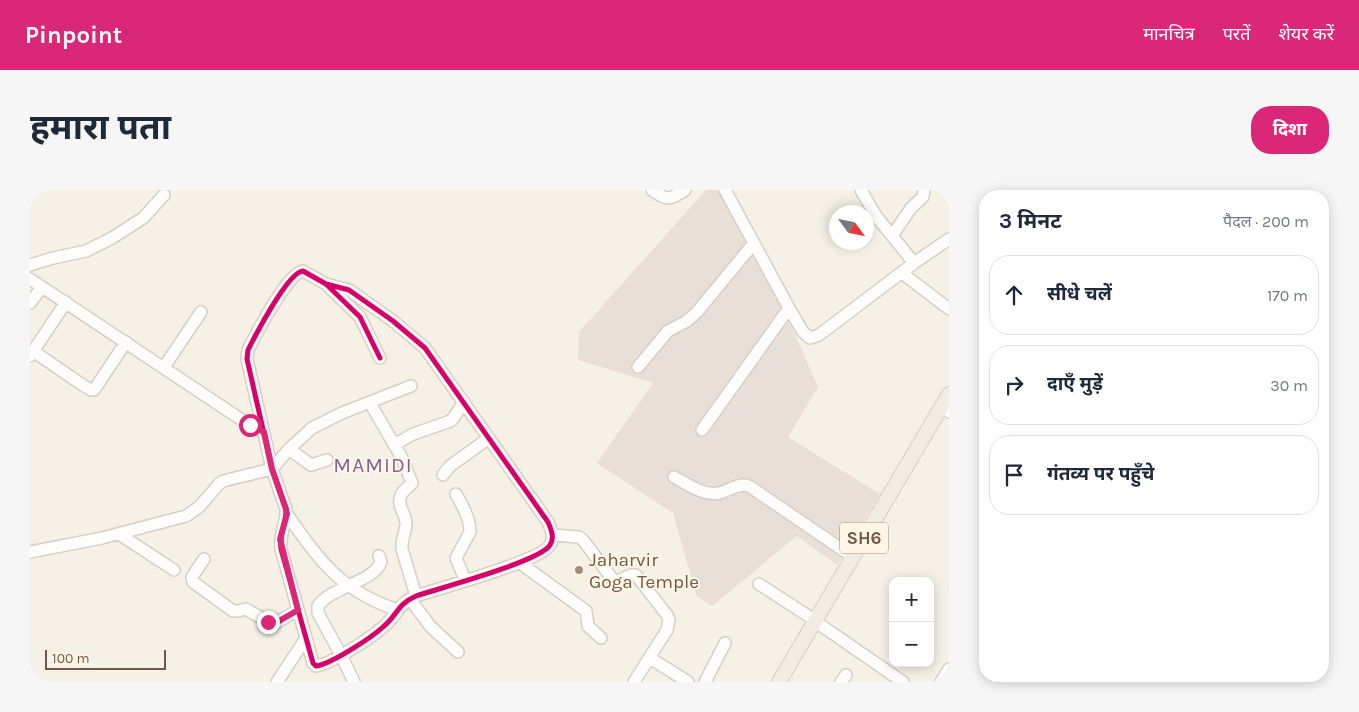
<!DOCTYPE html>
<html lang="hi">
<head>
<meta charset="utf-8">
<style>
  :root { --surface:#fff; --page:#f6f6f7; --text:#1f2937; --muted:#747a83; --line:#e0e1e3; --accent:#db2777 }
  body { margin:0; font-family:Karla,"Noto Sans Devanagari",sans-serif; background:var(--page); color:var(--text) }
  .controls { position:absolute; right:15px; bottom:15px; display:grid; overflow:hidden; border-radius:10px; box-shadow:0 2px 12px #0003 }
  .controls button { width:45px; height:45px; display:grid; place-items:center; padding:0; border:0; border-bottom:1px solid var(--line); background:var(--surface); color:var(--text); font:25px sans-serif }
  .compass { position:absolute; left:799px; top:15px; width:45px; height:45px; border-radius:50%; background:var(--surface); box-shadow:0 2px 12px #0003; rotate:123deg }
  .scale { position:absolute; left:15px; bottom:12px; width:121px; box-sizing:border-box; padding-left:5px; border:2px solid #735848; border-top:0; font-size:14px; line-height:18px; white-space:nowrap; color:#735848; -webkit-text-stroke:4px #fff6e7; paint-order:stroke }
  .stop { position:absolute; width:15px; height:15px; margin:-11px; border:4px solid #db2777; border-radius:50%; background:#fff }
  .stop.end { background:#db2777; border-color:#fff; box-shadow:0 1px 5px #0008 }
  .list { margin:0; padding:0; list-style:none }
  h2 { display:flex; justify-content:space-between; align-items:center; height:65px; margin:0; padding:0 20px; font-size:21px }
  h2 small { font-size:16px; font-weight:400; color:var(--muted) }
  .list li { display:grid; grid-template-columns:32px 1fr auto; gap:15px; align-items:center; box-sizing:border-box; height:80px; margin:0 10px 10px; padding:0 10px; border:1px solid var(--line); border-radius:20px }
  .list b { display:block; font-size:19px; white-space:nowrap }
  .list em { font-size:16px; font-style:normal; color:var(--muted) }
  .icon { flex:none; width:28px; height:28px; fill:none; stroke:currentColor; stroke-width:2; stroke-linecap:round; stroke-linejoin:round }
  .map { position:relative; flex:none; width:919px; height:492px; overflow:hidden; border-radius:20px }
  header { display:flex; align-items:center; gap:30px; box-sizing:border-box; height:70px; padding:0 25px; background:var(--accent); color:#fff }
  header strong { font-size:24px }
  nav { display:flex; gap:28px; margin-inline-start:auto; font-size:18px }
  .intro { display:flex; align-items:center; justify-content:space-between; box-sizing:border-box; height:120px; padding:0 30px }
  h1 { margin:0; font-size:35px }
  .button { padding:12px 22px; border-radius:20px; background:var(--accent); color:#fff; font-size:18px; font-weight:700 }
  main { display:flex; gap:30px; padding:0 30px }
  aside { flex:1; background:var(--surface); border-radius:20px; box-shadow:0 2px 12px #0003 }
  .map>svg:first-child { display:block }
  .industrial { fill:#e8e0d8 }
  .lines { fill:none; stroke-linecap:round; stroke-linejoin:round }
  .minor-casing { stroke:#d7cec5; stroke-width:14 }
  .major-casing { stroke:#d5ccc4; stroke-width:16 }
  .minor { stroke:#fefdfb; stroke-width:11 }
  .major { stroke:#f1ece4; stroke-width:14 }
  .cycleway-casing { stroke:#fff6e7; stroke-width:8 }
  .cycleway { stroke:#d6006c; stroke-width:5 }
  .route { stroke:#db2777; stroke-width:6 }
  .poi-dot { fill:#a18e80; stroke:#fff6e7; stroke-width:2 }
  .labels { text-anchor:middle; stroke-width:4; stroke-linejoin:round; paint-order:stroke }
  .shield { fill:#fff6e7; stroke:#9d8778; stroke-width:1 }
  .shield-label { font-size:18px; font-weight:bold; fill:#735848 }
  .poi-label { font-size:19px; fill:#735848; stroke:#fff6e7; text-anchor:start }
  .quarter-label { font-size:21px; letter-spacing:1px; fill:#866397; stroke:#fff6e7 }
</style>
</head>
<body>
<header>
<strong>Pinpoint</strong>
<nav><a>मानचित्र</a><a>परतें</a><a>शेयर करें</a></nav>
</header>
<div class="intro"><h1>हमारा पता</h1><a class="button">दिशा</a></div>
<main>
<div class="map">
<svg width="919" height="492" viewBox="0 0 919 492">
  <rect width="100%" height="100%" fill="#f6f1e7"/>
  <path class="industrial" d="M676 0H694L757 126 788 197 758 247 850 304 807 375 767 346 682 416 666 405 643 323 567 273 623 193 548 170 549 142Z"/>
  <g class="lines">
    <defs>
      <path id="minor" d="M622 0C638 11 639 10 655 0
        M695 0 759 118 773 142 780 148 789 145 884 73 919 49
        M831 0 846 26 884 73
        M862 46 881 18 893 7 894 0
        M0 75 23 68 56 61 82 48 113 28 134 5
        M872 83 919 119
        M0 89 212 230 234 242
        M296 94 319 100 363 131 395 158 518 332C521 339 525 348 520 355 511 371 410 398 386 406 366 415 368 425 353 437 341 448 301 474 286 476L283 473 251 359C249 342 257 334 256 319L242 279 217 169 218 160C225 146 258 82 273 81L296 94 330 127 350 168
        M0 113 12 97
        M3 161 54 196 61 200H64L96 152
        M0 166 36 112
        M134 177 171 122
        M608 177 638 141 657 131 667 122 724 53
        M340 213 372 268 382 293C379 297 373 300 371 305 366 317 377 324 376 335 375 344 371 350 372 359L386 406
        M918 221 919 222
        M672 240 759 118
        M364 255 383 244 418 232 422 230 434 212
        M259 259 281 275 297 270
        M413 285 420 276 459 248
        M644 287C657 294 673 306 689 303 699 301 709 292 719 296L823 367
        M426 304C432 315 440 328 440 342L426 368 435 390
        M257 324C288 370 312 402 368 420
        M89 344 144 380
        M522 345 549 347 553 350 584 391C592 392 598 383 606 385L637 425 639 430 637 440 604 492
        M0 362 72 348 156 326 169 317 189 294 193 291 242 279 259 259 282 238 312 223 381 196
        M174 369 162 387 163 392 203 421H208L216 419 238 432 244 434 268 420
        M490 373 556 421 558 436 571 448
        M729 394 786 431
        M380 409 400 436 428 462
        M792 436 873 492
        M620 468 658 492
        M247 492 276 448
        M324 492 311 465 288 423V416C299 398 344 392 351 372L349 366
        M675 492 695 453
        M811 492 816 485
        M911 492 919 479"/>
      <path id="major" d="M749 492 919 204"/>
    </defs>
    <use href="#minor" class="minor-casing"/>
    <use href="#major" class="major-casing"/>
    <use href="#minor" class="minor"/>
    <use href="#major" class="major"/>
    <defs>
      <path id="cycleway" d="M296 94 319 100 363 131 395 158 518 332C521 339 525 348 520 355 511 371 410 398 386 406 366 415 368 425 353 437 341 448 301 474 286 476L283 473 251 359C249 342 257 334 256 319L242 279 217 169 218 160C225 146 258 82 273 81L296 94 330 127 350 168"/>
    </defs>
    <use href="#cycleway" class="cycleway-casing"/>
    <use href="#cycleway" class="cycleway"/>
  </g>
  <g class="lines">
    <path class="route" d="M220 235 234 242 242 279 256 319 257 324 250 349 268 420 244 434 238 432"/>
  </g>
  <circle class="poi-dot" cx="549" cy="380" r="5"/>
  <g class="labels">
    <rect class="shield" x="810" y="332.5" width="48" height="31" rx="4"/>
    <g class="shield-label">
      <text x="834" y="354">SH6</text>
    </g>
    <g class="poi-label">
      <text x="559" y="376">Jaharvir<tspan x="559" dy="22">Goga Temple</tspan></text>
    </g>
    <g class="quarter-label">
      <text x="343" y="282">MAMIDI</text>
    </g>
  </g>
</svg>
<div class="controls">
<button>+</button>
<button>−</button>
</div>
<svg class="compass" viewBox="-18 -18 36 36"><path d="M0-13l5 13h-10z" fill="#e53935"/><path d="M0 13l5-13h-10z" fill="#747a83"/></svg>
<div class="scale">100 m</div>
<div class="stop" style="left:220px;top:235px"></div>
<div class="stop end" style="left:238px;top:432px"></div>
</div>
<aside>
<h2>3 मिनट<small>पैदल · 200 m</small></h2>
<ul class="list">
<li><svg class="icon" aria-label="ahead" viewBox="0 0 24 24"><path d="M12 20V5M6 11l6-6 6 6"/></svg><div><b>सीधे चलें</b></div><em>170 m</em></li>
<li><svg class="icon" aria-label="right" viewBox="0 0 24 24"><path d="M7 20v-9h11M14 6l5 5-5 5"/></svg><div><b>दाएँ मुड़ें</b></div><em>30 m</em></li>
<li><svg class="icon" aria-label="arrive" viewBox="0 0 24 24"><path d="M6 21V4h12l-3 4 3 4H6"/></svg><div><b>गंतव्य पर पहुँचे</b></div></li>
</ul>
</aside>
</main>
</body>
</html>
